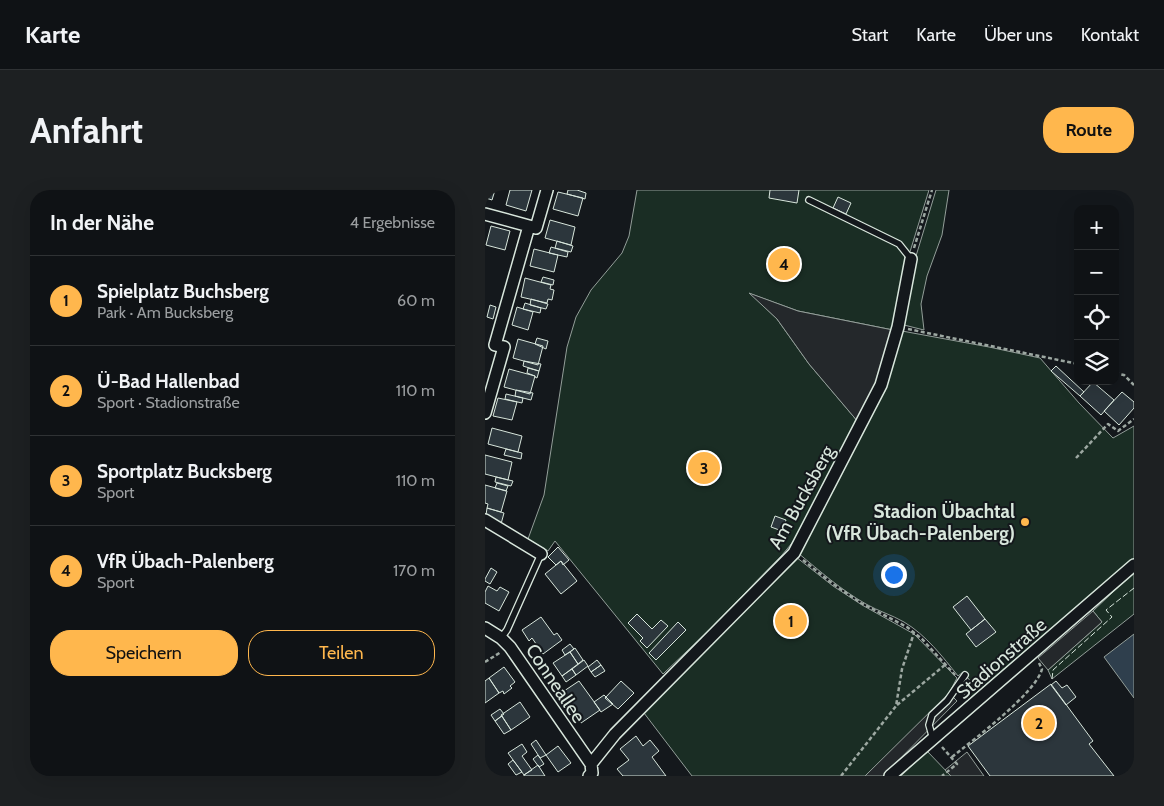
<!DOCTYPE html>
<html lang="de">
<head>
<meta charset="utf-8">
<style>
  :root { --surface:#0f1215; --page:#1d2022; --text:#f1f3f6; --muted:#9b9ea0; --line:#2f3234; --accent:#ffb74d }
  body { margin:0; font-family:Cabin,sans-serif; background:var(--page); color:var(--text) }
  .controls { position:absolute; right:15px; top:15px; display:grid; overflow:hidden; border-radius:10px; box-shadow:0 5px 20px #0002 }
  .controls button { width:45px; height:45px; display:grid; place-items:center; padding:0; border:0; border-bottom:1px solid var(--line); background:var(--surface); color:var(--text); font:25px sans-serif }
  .you { position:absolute; left:408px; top:384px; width:18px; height:18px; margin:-12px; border:4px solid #fff; border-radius:50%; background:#1a73e8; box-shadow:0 0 0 8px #1a73e833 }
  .badge { display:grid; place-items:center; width:32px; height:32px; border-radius:50%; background:var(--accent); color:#111; font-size:16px; font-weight:700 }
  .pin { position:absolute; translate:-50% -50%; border:2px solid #fff; box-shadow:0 1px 5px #0006 }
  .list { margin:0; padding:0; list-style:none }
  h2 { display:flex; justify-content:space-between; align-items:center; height:65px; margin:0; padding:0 20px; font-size:21px }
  h2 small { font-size:16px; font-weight:400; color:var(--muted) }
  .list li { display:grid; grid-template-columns:32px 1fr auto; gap:15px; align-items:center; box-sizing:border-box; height:90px; padding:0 20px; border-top:1px solid var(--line) }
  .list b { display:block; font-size:19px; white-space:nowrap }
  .list p { margin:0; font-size:16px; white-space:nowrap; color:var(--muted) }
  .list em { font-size:16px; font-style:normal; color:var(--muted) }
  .actions { display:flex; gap:10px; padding:15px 20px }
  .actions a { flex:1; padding:11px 0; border:1px solid var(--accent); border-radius:20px; text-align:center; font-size:18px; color:var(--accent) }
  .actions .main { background:var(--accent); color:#111 }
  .icon { flex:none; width:28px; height:28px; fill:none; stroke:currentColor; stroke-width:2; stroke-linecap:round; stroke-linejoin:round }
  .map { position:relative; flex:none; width:649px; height:586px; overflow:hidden; border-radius:20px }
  header { display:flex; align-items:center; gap:30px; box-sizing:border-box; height:70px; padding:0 25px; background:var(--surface); border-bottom:1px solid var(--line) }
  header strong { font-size:24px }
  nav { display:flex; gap:28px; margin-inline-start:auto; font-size:18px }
  .intro { display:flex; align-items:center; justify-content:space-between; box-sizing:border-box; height:120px; padding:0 30px }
  h1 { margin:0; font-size:35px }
  .button { padding:12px 22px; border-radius:20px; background:var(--accent); color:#111; font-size:18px; font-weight:700 }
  main { display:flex; gap:30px; padding:0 30px }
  aside { flex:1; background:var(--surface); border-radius:20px; box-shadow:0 5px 20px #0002 }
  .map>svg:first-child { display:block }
  .green { fill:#1a2d24; stroke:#939e99 }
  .parking { fill:#24282b; stroke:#939e99 }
  .water { fill:#2f3f4d; stroke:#939e99 }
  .building { fill:#2c363c; stroke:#d8e6dc }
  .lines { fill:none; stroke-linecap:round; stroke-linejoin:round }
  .service-casing { stroke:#d8e6dc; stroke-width:8 }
  .minor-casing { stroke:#d8e6dc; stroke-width:14 }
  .path { stroke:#9da8a2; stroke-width:2.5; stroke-dasharray:4 2.5; stroke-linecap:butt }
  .service { stroke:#14181c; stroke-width:5.5 }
  .minor { stroke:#14181c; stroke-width:11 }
  .fence { stroke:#d8e6dc; stroke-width:1; stroke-dasharray:6 2.5; stroke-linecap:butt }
  .poi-dot { fill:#ffb74d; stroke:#14181c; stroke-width:2 }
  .labels { text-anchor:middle; stroke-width:4; stroke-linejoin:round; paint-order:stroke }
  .street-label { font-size:19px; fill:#d8e6dc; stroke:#14181c }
  .poi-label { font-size:19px; font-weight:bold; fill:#d8e6dc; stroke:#14181c; text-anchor:end }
</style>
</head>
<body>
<header>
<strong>Karte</strong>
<nav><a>Start</a><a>Karte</a><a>Über uns</a><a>Kontakt</a></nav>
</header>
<div class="intro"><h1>Anfahrt</h1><a class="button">Route</a></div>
<main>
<aside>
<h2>In der Nähe<small>4 Ergebnisse</small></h2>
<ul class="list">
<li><span class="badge">1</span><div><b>Spielplatz Buchsberg</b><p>Park · Am Bucksberg</p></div><em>60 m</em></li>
<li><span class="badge">2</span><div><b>Ü-Bad Hallenbad</b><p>Sport · Stadionstraße</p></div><em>110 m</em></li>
<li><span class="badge">3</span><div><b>Sportplatz Bucksberg</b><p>Sport</p></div><em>110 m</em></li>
<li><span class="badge">4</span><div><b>VfR Übach-Palenberg</b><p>Sport</p></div><em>170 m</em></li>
</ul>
<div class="actions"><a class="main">Speichern</a><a>Teilen</a></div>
</aside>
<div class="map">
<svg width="649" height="586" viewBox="0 0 649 586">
  <rect width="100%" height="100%" fill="#14181c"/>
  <path class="green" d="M152 0H444L424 65 408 140 313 121 266 104 292 129 324 174 374 233 312 347 297 365 224 440 178 484 70 351 63 361 43 349 59 305 82 157 91 127 106 100 137 63 144 46Z
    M451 0H464L457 45 442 86 436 114 439 140 419 135 431 66Z
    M417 141 504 157 555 168 594 213 628 248 649 236V372L487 513 478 503 487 493 478 482 473 486C458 467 441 445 419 432 407 425 393 421 381 414 356 400 335 381 313 363L373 244 400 201Z
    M311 367 348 396 377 415 429 444 472 488 464 503 382 586H207L159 523Z
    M649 382V424L567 489 563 480 617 432 608 421Z
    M442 561 466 586H416Z"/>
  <path class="parking" d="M264 103 313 121 408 140 395 186 374 233 324 174 292 129Z
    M608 421 617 432 563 480 553 468Z
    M464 503 472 511 398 586H380Z
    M482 562 499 586H466L460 580Z"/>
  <path class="water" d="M649 444V508L619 467Z"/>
  <path class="building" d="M0 0H10L7 10 1 8 0 9Z
    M25 0H47L41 21 21 15Z
    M83 0H92L101 3 100 9 82 4Z
    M285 0H314L312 13 284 8Z
    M73 2 98 8 93 26 68 19Z
    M353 7 366 13 361 24 348 18Z
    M65 30 90 37 86 55 60 48Z
    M6 36 25 41 20 60 1 55Z
    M72 51 88 56 86 62 70 58Z
    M66 57 83 62 82 67 64 63Z
    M49 59 73 65 69 82 45 76Z
    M58 87 69 90 68 95 56 92Z
    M40 88 66 95 65 99 69 100 67 110 63 109 62 113 36 107Z
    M46 109 63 114 61 119 45 115Z
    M40 113 56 118 55 123 38 119Z
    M5 115 11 117 8 129 2 127Z
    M32 117 48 122 43 140 27 135Z
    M52 148 63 151 61 159 50 154Z
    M33 149 58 156 53 175 28 168Z
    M39 171 56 174 54 181 38 176Z
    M571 176 599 202 595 206 566 181Z
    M43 178 54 181 52 188 50 187V186L42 183Z
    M24 179 50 186 45 204 19 197Z
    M608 192 629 210 616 225 595 206Z
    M31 200 48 203 46 210 30 206Z
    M637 202 649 212V218L634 235 619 221Z
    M21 204 38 208 37 213 20 209Z
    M13 208 32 212 27 230 8 226Z
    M7 238 37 246 33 262 3 254Z
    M21 259 37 263 36 269 19 265Z
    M0 265 27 272 23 290 0 284Z
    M11 287 28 291 26 296 10 292Z
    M12 293 23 296 21 301 10 298Z
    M0 295 22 301 16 322 2 318 3 314 0 313Z
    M2 318 19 323 16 334 1 325Z
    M290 326 301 330 297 341 286 337Z
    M73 357 84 370 78 375 76 371 71 375 63 367Z
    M76 371 92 391 76 404 60 384Z
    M6 378 12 382 5 394 0 391V389Z
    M3 396 12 401 15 397 24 402 14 421 0 413V402Z
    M482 406 500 429 486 440 468 417Z
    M152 424 167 439 176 430 183 436 162 458 155 451 158 448 143 433Z
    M56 427 69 445 72 443 77 450 58 464 47 448 44 451 37 440Z
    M500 429 511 442 491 457 481 444Z
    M193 432 201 440 171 470 164 463Z
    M85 454 89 459 80 465 77 460Z
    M90 458 98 470 93 474 85 462Z
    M85 462 93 474 77 486 68 473Z
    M99 470 103 476 91 485 87 479Z
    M112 470 116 475 106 482 103 477Z
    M116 475 120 481 110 487 106 482Z
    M19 477 30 492 25 496 27 498 19 504 18 501 14 503 4 488Z
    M87 479 91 485 81 492 77 486Z
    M4 488 14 503 0 513V491Z
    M94 491 115 520 96 533 76 503Z
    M136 491 149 503 133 519 120 508Z
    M571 491 577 498 582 495 591 507 581 515 566 495Z
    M566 494 608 551 604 554 629 586H505L483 556Z
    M119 505 128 514 116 522 109 512Z
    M35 512 45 527 26 540 16 525Z
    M15 519 19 524 10 531 6 525Z
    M17 526 26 540 19 544 10 531Z
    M151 546 158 556 165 550 174 561 167 567 181 586H138L132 579 144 570 135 559Z
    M51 550 61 565 55 568 46 554Z
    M37 554 42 562 37 566 47 580 39 585 23 563Z
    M73 556 86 573 73 582 61 565Z
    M53 565 59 574 54 577 48 569Z
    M28 570 37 582 31 585 23 574Z
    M53 575 60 586H39V585Z"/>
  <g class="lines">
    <defs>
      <path id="service" d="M324 10 414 54 426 69
        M16 448 22 440 56 364
        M448 549 444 535 447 525 462 511 480 485"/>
      <path id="minor" d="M0 24 44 36
        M0 223 19 157 10 155 44 36 51 38 62 0
        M0 330 56 364
        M0 438 16 448 25 457 106 574
        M104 586 107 583 106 574 130 544 309 363 396 195 413 137 426 69
        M405 586 649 375"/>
    </defs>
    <use href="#service" class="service-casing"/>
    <use href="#minor" class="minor-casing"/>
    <path class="path" d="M429 58 447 0
      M423 139 593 174
      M630 183 639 185 649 195
      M591 268 623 234 633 241 649 229
      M318 370 348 394 376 413 422 437 437 449 470 485
      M0 472 16 462
      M412 515 461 474
      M457 557 472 574 457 586
      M467 567C488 550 551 503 557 479L554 473
      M356 586 411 516 417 479 429 443"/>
    <use href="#service" class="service"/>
    <use href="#minor" class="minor"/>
    <path class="fence" d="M567 489 568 480 627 427 621 420 649 398"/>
  </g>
  <circle class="poi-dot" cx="540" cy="332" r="5"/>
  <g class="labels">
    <g class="street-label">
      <text transform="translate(316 307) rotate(-61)" y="7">Am Bucksberg</text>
      <text transform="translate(516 468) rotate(-41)" y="7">Stadionstraße</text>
      <text transform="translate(71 493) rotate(56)" y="7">Conneallee</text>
    </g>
    <g class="poi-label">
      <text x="530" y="328">Stadion Übachtal<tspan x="530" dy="22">(VfR Übach-Palenberg)</tspan></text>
    </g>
  </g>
</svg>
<div class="controls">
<button>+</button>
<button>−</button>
<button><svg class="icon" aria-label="locate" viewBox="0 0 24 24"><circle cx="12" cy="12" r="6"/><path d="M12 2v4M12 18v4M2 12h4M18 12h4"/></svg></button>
<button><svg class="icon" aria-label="layers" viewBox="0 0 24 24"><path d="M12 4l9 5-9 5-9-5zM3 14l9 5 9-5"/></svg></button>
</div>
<div class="you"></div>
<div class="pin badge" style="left:306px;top:431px">1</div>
<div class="pin badge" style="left:554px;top:533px">2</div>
<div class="pin badge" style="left:219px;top:278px">3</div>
<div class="pin badge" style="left:299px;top:74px">4</div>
</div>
</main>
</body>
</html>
